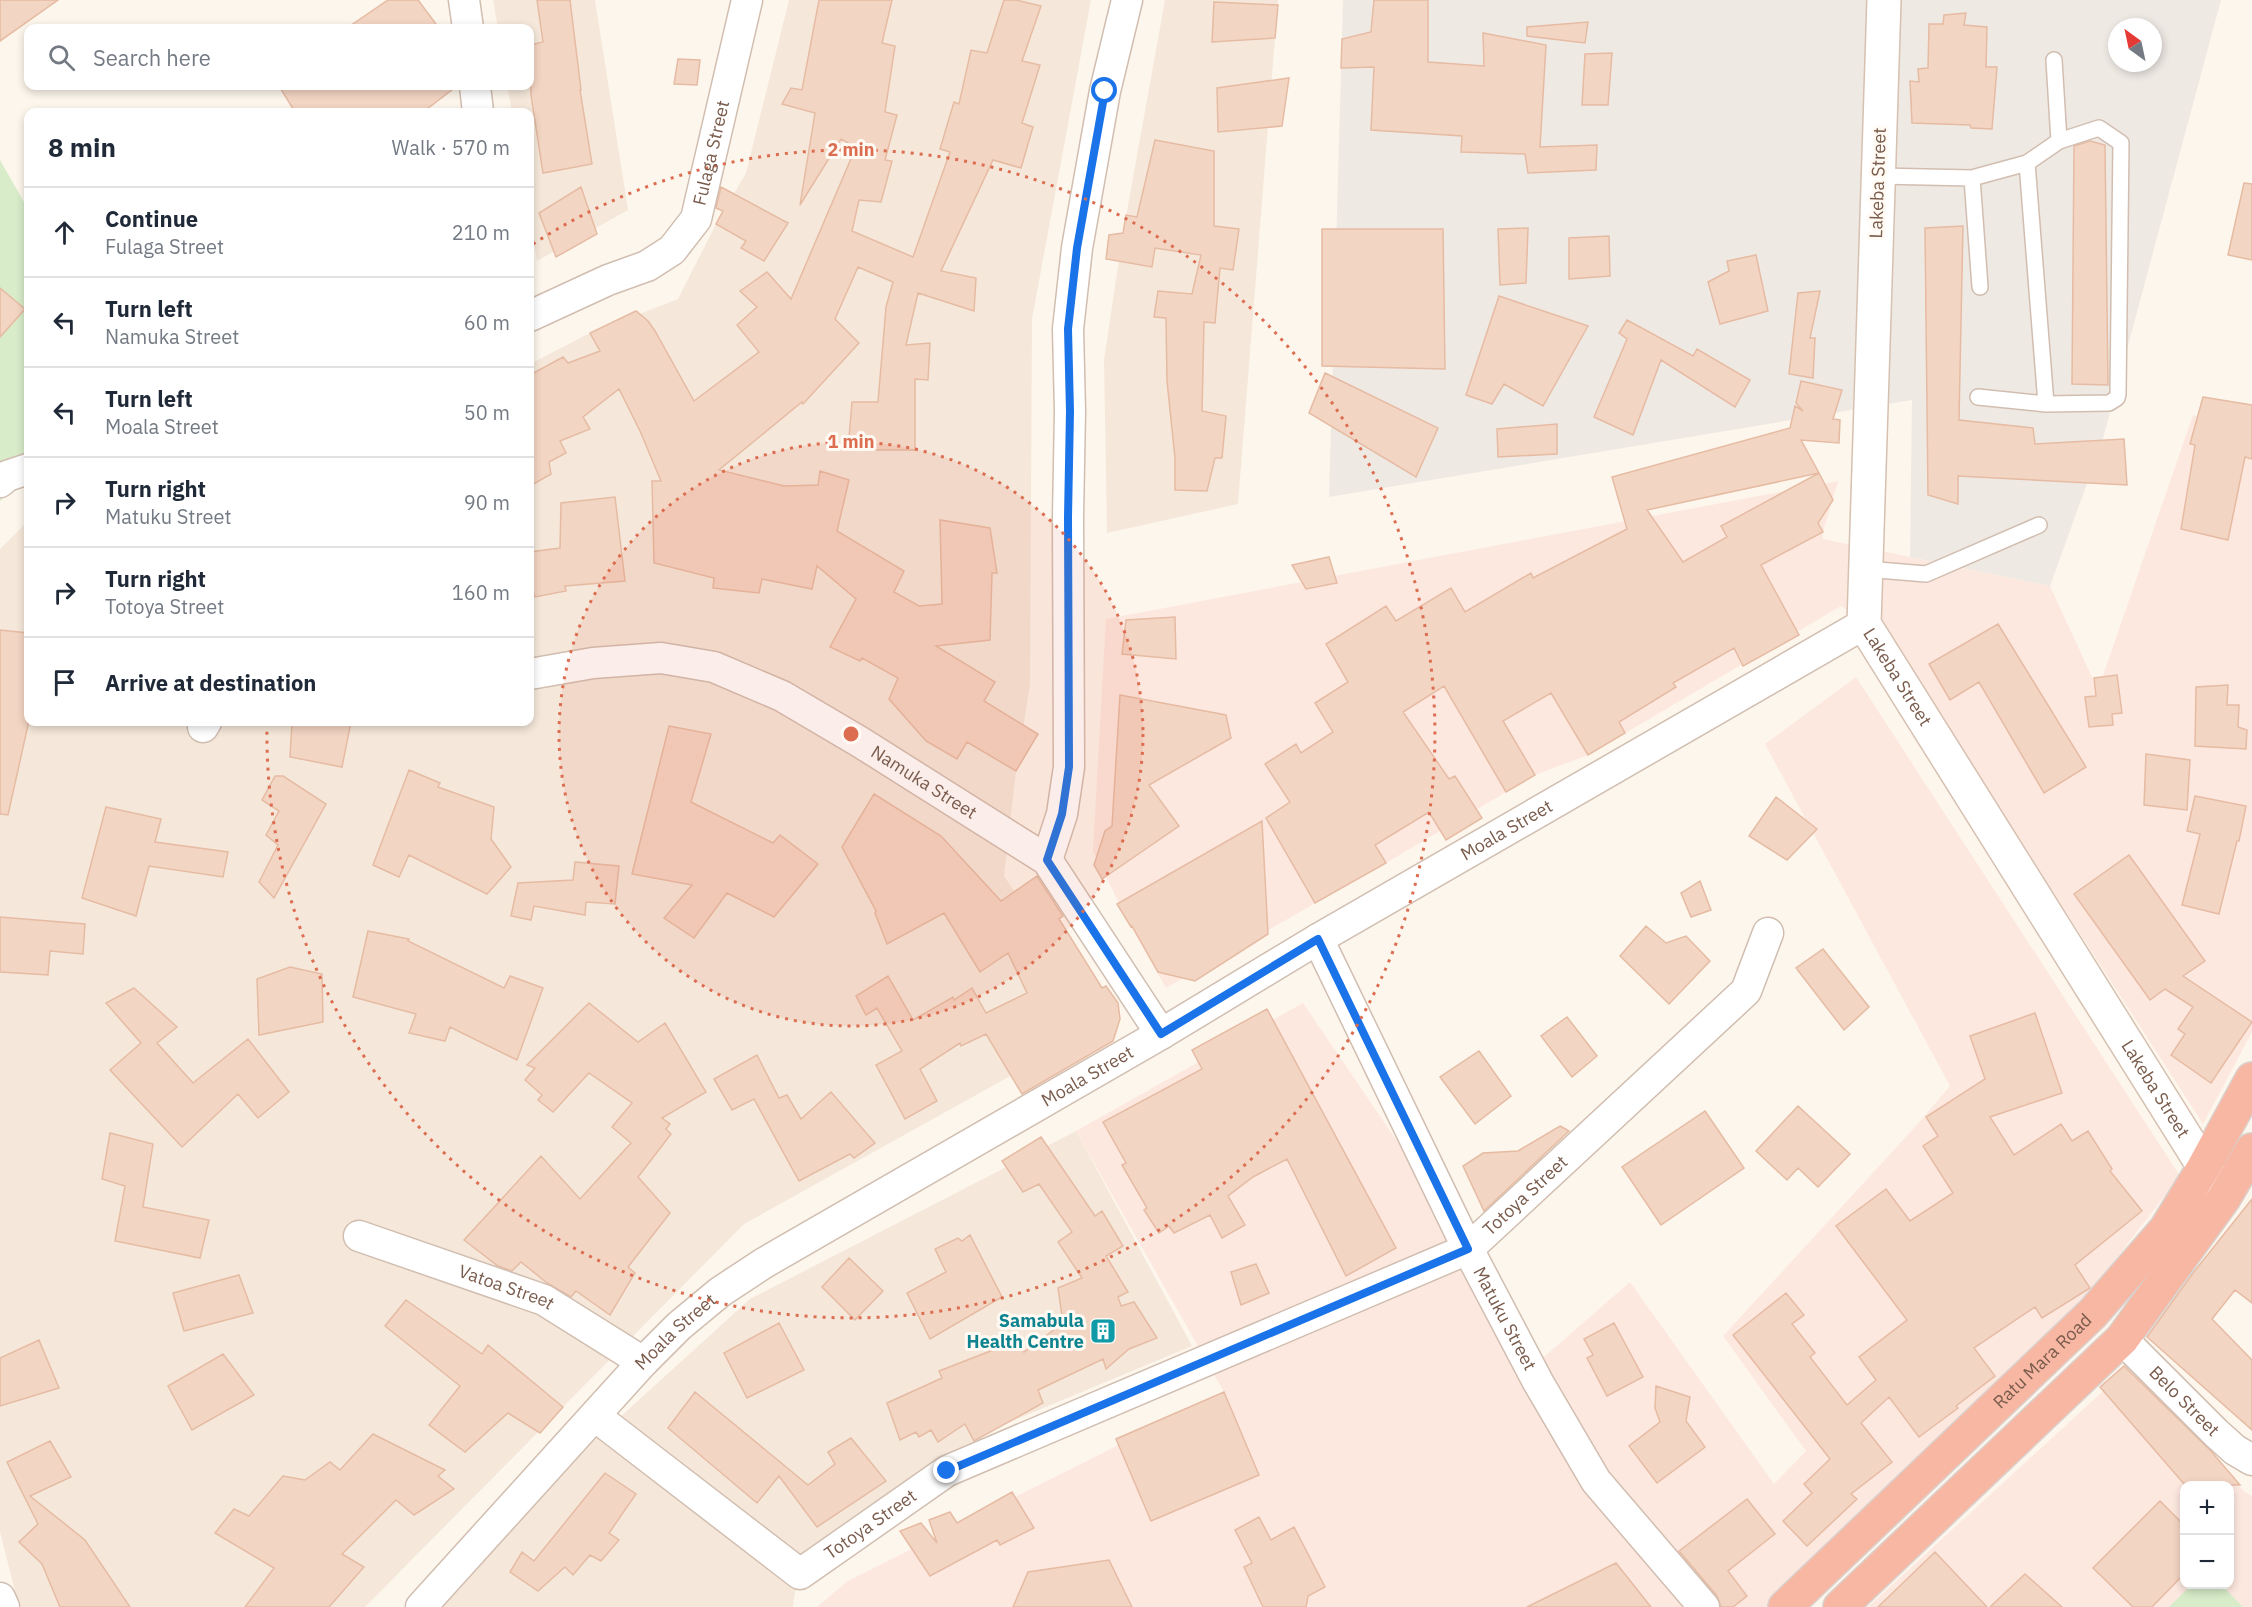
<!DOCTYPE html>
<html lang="en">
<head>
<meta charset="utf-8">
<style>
  :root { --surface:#fff; --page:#f6f6f7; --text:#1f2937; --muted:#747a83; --line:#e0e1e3 }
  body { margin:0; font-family:"IBM Plex Sans",sans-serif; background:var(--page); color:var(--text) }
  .controls { position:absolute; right:18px; bottom:18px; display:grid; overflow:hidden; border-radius:12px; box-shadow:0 3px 9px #0003 }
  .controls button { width:54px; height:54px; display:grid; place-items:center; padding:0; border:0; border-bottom:2px solid var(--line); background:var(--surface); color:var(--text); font:30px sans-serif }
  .compass { position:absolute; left:2108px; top:18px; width:54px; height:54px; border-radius:50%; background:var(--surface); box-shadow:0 3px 9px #0003; rotate:327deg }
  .stop { position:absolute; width:18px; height:18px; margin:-14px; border:4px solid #1a73e8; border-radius:50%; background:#fff }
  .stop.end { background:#1a73e8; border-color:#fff; box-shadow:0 2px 6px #0008 }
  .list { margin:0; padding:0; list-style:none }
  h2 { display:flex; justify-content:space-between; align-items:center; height:78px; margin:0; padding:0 24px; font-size:26px }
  h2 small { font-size:20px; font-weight:400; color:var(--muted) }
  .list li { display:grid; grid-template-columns:39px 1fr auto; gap:18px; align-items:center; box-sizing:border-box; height:90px; padding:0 24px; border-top:2px solid var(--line) }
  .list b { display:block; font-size:22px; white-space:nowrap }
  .list p { margin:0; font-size:20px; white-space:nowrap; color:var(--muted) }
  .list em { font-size:20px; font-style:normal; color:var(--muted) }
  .icon { flex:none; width:33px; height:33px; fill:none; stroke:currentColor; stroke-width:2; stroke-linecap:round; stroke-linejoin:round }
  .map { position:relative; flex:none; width:2252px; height:1607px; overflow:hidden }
  .search { position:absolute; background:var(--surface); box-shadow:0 3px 9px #0003; left:24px; top:24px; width:510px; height:66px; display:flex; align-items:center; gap:15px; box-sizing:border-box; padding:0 21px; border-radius:12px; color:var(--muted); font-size:22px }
  .panel { position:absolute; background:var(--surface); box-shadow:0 3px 9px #0003; left:24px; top:108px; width:510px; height:618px; border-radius:12px }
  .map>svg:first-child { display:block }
  .residential { fill:#f5e8da }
  .commercial { fill:#fde8e0 }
  .industrial { fill:#efe9e4; fill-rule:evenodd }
  .green { fill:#d8ecc9 }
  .building { fill:#f3d5c3; stroke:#e6bba3; stroke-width:1.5 }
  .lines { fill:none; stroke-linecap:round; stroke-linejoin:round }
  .lane-casing { stroke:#d1beb0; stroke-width:18 }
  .street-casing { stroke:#d1beb0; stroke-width:33 }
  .secondary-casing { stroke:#d6c0b0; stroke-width:36 }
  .highway-casing { stroke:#dad1cd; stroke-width:36 }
  .lane { stroke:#fff; stroke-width:15 }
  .street { stroke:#fff; stroke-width:30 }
  .secondary { stroke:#fff; stroke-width:33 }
  .highway { stroke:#f7b7a3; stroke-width:33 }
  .route { stroke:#1a73e8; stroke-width:8 }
  .ring { fill:none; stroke:#dc6d51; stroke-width:3; stroke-dasharray:3 6 }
  .labels { text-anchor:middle; stroke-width:6; stroke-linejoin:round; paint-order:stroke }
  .street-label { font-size:18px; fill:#7a5c4d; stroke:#fffaf3 }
  .culture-label { font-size:18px; font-weight:bold; fill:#0d838f; stroke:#fffaf3; text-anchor:end }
  .centre { fill:#dc6d51; stroke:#fffaf3; stroke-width:3 }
  .ring-label { font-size:18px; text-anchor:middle; font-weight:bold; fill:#dc6d51; stroke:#fffaf3; stroke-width:6; stroke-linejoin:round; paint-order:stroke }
</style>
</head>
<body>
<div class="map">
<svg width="2252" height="1607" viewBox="0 0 2252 1607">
  <rect width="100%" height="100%" fill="#fdf6ec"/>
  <path class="residential" d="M493 0H595L628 210 537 261 530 216V112H512L507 86H530V28H498Z
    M789 0H1091L1032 319 1030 685 1016 771 1004 876 1104 1024 744 1224 365 1607H19L0 1532V549L28 521V722H530V364L590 333 678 299 716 224 746 173Z
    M1165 0H1278L1238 504 1107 533 1104 360 1123 233Z
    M1076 1131 1192 1346 998 1427 800 1554 793 1607H438L575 1458 750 1299Z"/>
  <path class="commercial" d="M2193 415 2252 435V1032L2203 1124 1889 638 1841 606 1588 755 1535 775 1386 863 1166 988 1131 927 1093 851 1106 619 1838 481 1823 532V539L2050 586 2098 690Z
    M1856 677 2180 1176 2062 1329 1773 1607H817L848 1581 1224 1392 1076 1131 1303 1003 1544 1357 1630 1282 1774 1484 1806 1451 1723 1336 1915 1127 1950 1086 1765 744Z
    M2125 1371 2245 1492 2252 1496V1607H2243L2222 1585 2230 1584V1486H2184V1584L2192 1585 2169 1607H1868Z"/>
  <path class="industrial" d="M1343 0H2221L2102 442 2050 586 1910 557 1912 400 1329 497ZM2117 27H2153V63H2117Z"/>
  <path class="green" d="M0 160 28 209V478L0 501Z
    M2192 1584 2222 1585 2243 1607H2169Z"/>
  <path class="building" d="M0 0H58L0 41Z
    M388 0H418L439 28H347Z
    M537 0H570L581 90H580L592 164 543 173 531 95 530 61V45L543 42Z
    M819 0H892L882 43 895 46 885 112 897 115 885 160 892 161 881 202 859 200 852 231 913 257 950 152 940 149 954 102 959 104 971 50 987 53 1004 0H1016L1041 6 1022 61 1040 65 1022 123 1033 127 1021 168 993 160 941 271 976 278 974 311 918 293 906 345 930 343 928 380 915 379V450H848L852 402H878L886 307 893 282 858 267 835 319 859 343 803 404 802 402 719 470 784 486 818 485 820 471 849 480 837 531 904 571 894 592 919 606 942 604 940 520 990 528 997 573H992L990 640 936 646 995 682 984 701 1038 734 1016 771 967 742 957 759 926 741 889 699 898 678 862 658 860 661 830 647 856 599 817 566 812 589 762 579 759 593 713 588 714 578 654 563 652 481H661L640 431 619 389 583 417 590 429 560 441 566 453 549 462 551 474 530 486V375L563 357 568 363 600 351 590 333 636 311 648 321 655 331 694 401 759 352 737 325 757 307 740 291 767 272 791 299 856 147 841 139 800 205 815 113 782 104 791 88 802 90Z
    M1374 0H1428V62L1484 66 1483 33 1546 45 1540 147 1597 145 1596 170 1528 173 1525 154 1461 152 1462 136 1371 130 1374 67 1341 68 1342 39 1371 32Z
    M1214 2 1278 5 1275 38 1212 42Z
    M1966 13 1964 25 1987 27 1986 67H1997L1992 129 1971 128 1970 125 1912 123 1910 81 1919 82 1918 69 1928 68 1929 24H1943L1944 15Z
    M1588 22 1585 43 1527 36V27Z
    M1612 53 1608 105H1582L1585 54Z
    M678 59 700 60 697 85 674 84Z
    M1289 78 1282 126 1218 132 1217 88Z
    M279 86H457L423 112H295Z
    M1155 140 1214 151V226L1239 229 1233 270 1220 268 1215 323 1204 322 1202 411 1226 416 1222 458H1215L1207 491 1175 490V458L1167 381 1166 318 1154 317 1158 291 1192 294 1201 255 1155 248 1152 267 1106 259 1109 235 1123 233 1126 215 1137 217Z
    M2090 141 2105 145 2108 385 2072 384 2074 146Z
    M2244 183 2252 184V260L2228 255Z
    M581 187 597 234 556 257 539 213Z
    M721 187 788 223 764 261 741 248 746 241 716 224 723 211 716 208Z
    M1963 226 1959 420 2033 428 2035 444 2124 439 2127 485 1958 476V504L1928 495 1925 228Z
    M1528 228 1526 283 1500 285 1498 229Z
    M1322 229H1443L1445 369 1322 366Z
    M1609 236 1610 276 1569 279V238Z
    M1756 255 1768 311 1720 324 1708 282 1729 271 1727 261Z
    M0 288 25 309 0 337Z
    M1820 291 1810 338H1815L1813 378 1789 374 1798 293Z
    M1499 296 1588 326 1543 406 1504 384 1492 404 1466 395Z
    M1627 320 1693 356 1697 349 1750 380 1735 407 1661 360 1633 435 1594 417 1627 339 1619 333Z
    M1325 373 1438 428 1416 477 1309 413Z
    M1801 381 1842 390 1833 419 1840 420 1839 443 1801 440 1819 473 1647 510 1683 562 1727 537 1721 526 1819 473 1833 500 1818 523 1823 532 1761 565 1799 635 1743 666 1734 648 1673 683 1676 687 1619 722 1625 733 1588 755 1551 693 1503 721 1535 775 1506 792 1444 686 1403 712 1449 779 1455 776 1482 818 1446 840 1429 812 1375 845 1386 863 1315 903 1266 818 1290 802 1265 764 1296 744 1301 753 1333 732 1315 703 1348 682 1326 644 1386 606 1396 621 1451 588 1465 612 1531 573 1533 578 1627 529 1612 477 1790 428 1795 406 1803 411 1796 403Z
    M2203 397 2252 405V459L2245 457 2228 540 2181 529 2195 445 2190 444Z
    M1557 424V454L1498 457 1497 429Z
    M615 497 625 581 565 586 566 591 535 597 530 582V552L560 548 561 503Z
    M1329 557 1337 583 1306 589 1292 565Z
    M1175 617 1176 659 1122 654 1126 620Z
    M1998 624 2086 767 2044 793 1979 682 1950 700 1929 664Z
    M0 630 28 633V725L8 815 0 814Z
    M2117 675 2122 713 2112 714 2113 725 2089 727 2085 697 2096 696 2094 678Z
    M2228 685 2227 705H2239L2238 727 2247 730 2246 749 2195 746 2196 687Z
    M1120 695 1226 715 1231 738 1149 785 1179 826 1102 879 1094 865 1105 831 1112 826Z
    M292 722H351L342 767 290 757Z
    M669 726 711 734 691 802 773 843 780 835 818 864 774 917 727 893 694 938 664 918 692 885 632 874Z
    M2146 754 2190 760 2187 810 2144 805Z
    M409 770 440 783 438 787 494 807 491 839 511 867 487 894 409 855 399 877 373 865Z
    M275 776H283L326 804 274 898 259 882 278 845 266 835 279 811 262 800Z
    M874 794 941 836 1001 901 1037 876 1063 916 1059 919 1102 988 1106 986 1118 1003 1120 1019 1113 1041 1022 1094 986 1034 961 1046 960 1043 920 1069 937 1101 905 1119 876 1065 902 1051 877 1008 866 1015 856 996 888 976 913 1020 953 997 954 1000 972 988 986 1013 1027 993 1008 953 980 972 944 913 887 944 875 913 876 911 842 847Z
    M2195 796 2246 806 2239 841H2237L2219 914 2182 905 2200 834 2187 831Z
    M1776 797 1817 829 1787 860 1749 836Z
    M106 807 161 819 155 842 228 852 223 877 149 866 136 916 82 898Z
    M1262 821 1268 934 1195 981 1158 972 1132 926 1131 927 1117 904Z
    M2129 855 2205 961 2183 976 2252 1022 2211 1083 2171 1055 2185 1034 2178 1029 2193 1007 2165 989 2150 1000 2074 894Z
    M575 862 619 866 615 904 586 902 585 915 534 906 531 920 511 916 518 883 573 880Z
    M1700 881 1711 910 1691 917 1681 893Z
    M0 917 85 924 83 954 50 951 48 975 0 972Z
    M1646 926 1666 943 1686 936 1710 961 1669 1004 1620 956Z
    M368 931 409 939 408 941 504 988 510 976 543 988 517 1060 450 1027 445 1041 409 1033 416 1014 353 997Z
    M1823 949 1869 1007 1844 1030 1796 968Z
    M290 967 322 974 323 1022 259 1035 257 979Z
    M134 988 177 1027 157 1043 193 1083 248 1039 289 1092 258 1118 238 1094 182 1147 110 1070 141 1043 106 1003Z
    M589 1003 638 1042 665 1023 706 1092 662 1118 670 1124 666 1129 671 1134 638 1177 670 1213 628 1267 635 1273 610 1315 576 1291 571 1297 547 1283 521 1262 512 1271 498 1266 464 1240 541 1156 580 1199 631 1143 612 1127 632 1103 589 1073 553 1112 538 1100 542 1095 525 1080 535 1068 527 1065Z
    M1267 1009 1396 1248 1346 1276 1287 1159 1253 1177 1228 1196 1245 1225 1222 1238 1210 1215 1174 1233 1169 1226 1159 1233 1144 1210 1147 1208 1122 1165 1126 1163 1103 1122 1202 1069 1192 1050Z
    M2035 1013 2062 1093 1990 1117 2014 1155 2061 1124 2072 1141 2088 1131 2112 1169 2110 1171 2142 1211 2075 1265 2090 1288 2042 1318 2035 1307 1974 1348 1995 1376 1956 1406 1958 1408 1919 1437 1889 1397 1861 1423 1892 1462 1851 1494 1857 1499 1807 1546 1783 1521 1812 1493 1804 1484 1830 1459 1733 1335 1786 1293 1804 1315 1792 1324 1815 1353 1810 1357 1847 1405 1876 1380 1859 1357 1907 1320 1836 1226 1886 1189 1910 1221 1953 1193 1923 1146 1938 1136 1926 1117 1985 1079 1970 1036Z
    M1567 1017 1597 1056 1572 1077 1541 1036Z
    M1479 1051 1511 1096 1475 1124 1440 1077Z
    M757 1055 779 1098 787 1095 801 1119 831 1092 875 1143 854 1158 850 1154 799 1181 754 1099 732 1110 714 1079Z
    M1798 1106 1850 1154 1818 1187 1798 1168 1787 1180 1756 1151Z
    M1705 1111 1744 1168 1661 1225 1622 1167Z
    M1560 1126 1569 1131 1484 1211 1463 1166 1483 1153 1518 1151Z
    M110 1133 153 1144 143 1207 209 1220 200 1258 115 1241 125 1186 102 1179Z
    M1041 1137 1095 1216 1102 1211 1123 1246 1106 1256 1128 1292 1118 1297 1121 1306 1134 1302 1157 1338 1129 1349 1106 1369 1103 1359 1038 1390 1043 1403 974 1441 965 1424 938 1442 931 1430 919 1437 916 1432 900 1440 887 1403 942 1378 939 1371 1019 1340 1024 1352 1063 1323 1058 1288 1082 1278 1058 1242 1072 1232 1039 1184 1023 1192 1002 1161Z
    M2252 1199V1303L2235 1290 2212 1319 2252 1360V1430L2147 1337 2193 1273Z
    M970 1235 1002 1297 930 1339 907 1293 946 1272 935 1249 958 1238 962 1241Z
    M849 1258 883 1291 855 1320 822 1287Z
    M1256 1264 1269 1293 1241 1305 1231 1272Z
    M239 1275 253 1313 184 1331 173 1293Z
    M406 1300 482 1354 488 1345 563 1407 540 1433 508 1413 465 1452 429 1425 460 1386 385 1326Z
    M779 1323 804 1370 747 1398 724 1353Z
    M1614 1323 1643 1377 1607 1396 1587 1358 1593 1355 1584 1339Z
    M39 1340 59 1388 0 1406V1358Z
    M223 1354 254 1395 192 1430 168 1386Z
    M2124 1366 2210 1450 2240 1485H2185L2100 1387Z
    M1656 1386 1690 1397 1686 1421 1705 1447 1657 1483 1629 1446 1660 1422 1655 1408Z
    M695 1392 808 1485 835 1464 828 1452 851 1438 886 1481 817 1527 779 1476 757 1503 668 1428Z
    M1224 1392 1259 1475 1151 1521 1116 1439Z
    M373 1434 445 1470 438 1476 454 1489 414 1515 396 1500 342 1554 364 1567 329 1607H245L274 1568 215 1533 234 1509 249 1516 283 1476 305 1480 330 1462 340 1470Z
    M50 1441 71 1477 30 1496 85 1540 130 1607H60L42 1564 19 1542 38 1524 7 1462Z
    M605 1473 636 1494 609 1533 619 1540 601 1561 590 1555 573 1575 565 1567 538 1591 510 1572 522 1552 534 1561Z
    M1012 1492 1034 1528 1000 1545 997 1540 930 1576 900 1531 921 1523 937 1543 929 1520 950 1512 957 1523Z
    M1747 1499 1775 1534 1728 1571 1747 1596 1733 1607H1721L1717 1596 1679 1551Z
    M2160 1501 2184 1525V1574L2152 1607H2133L2093 1568Z
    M1259 1517 1271 1540 1294 1527 1325 1587 1308 1596 1306 1607H1263L1244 1567 1252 1563 1235 1530Z
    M1935 1552 1987 1607H1878Z
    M1109 1560 1132 1607H1013L1028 1572Z
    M1616 1563 1651 1607H1527Z
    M2025 1574 2062 1607H1990Z"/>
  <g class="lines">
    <defs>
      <path id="lane" d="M2054 60 2059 141
        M2027 163 2046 404
        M1879 176 1972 178 2027 163 2059 141 2099 128 2121 143 2118 394 2117 398 2109 403 2046 404 1978 397
        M1972 178 1980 287
        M1866 569 1926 574 2039 525"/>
      <g id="street">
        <path d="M464 0 468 28"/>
        <path d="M475 86 478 112"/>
        <path id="s1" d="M530 316 608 280 647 266 672 250 696 219 747 0"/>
        <path d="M0 482 7 476 28 469"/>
        <path id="s2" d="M530 674 593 663 661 658 714 667 782 696 860 742 1047 860 1161 1034"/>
        <path d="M203 727 206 722"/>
        <path d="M1047 860 1062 814 1069 767 1068 517 1070 411 1068 329 1077 248 1105 91 1127 0"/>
        <path id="s3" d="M1318 939 1468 1249 1538 1382 1596 1481 1704 1607"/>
        <path id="s4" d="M359 1236 544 1300 643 1362"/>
        <path id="s5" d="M2122 1339 2216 1433 2235 1450 2252 1460"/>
        <path id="s6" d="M595 1416 800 1574 947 1471 1468 1249 1746 991 1768 933"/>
        <path d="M0 1598 4 1607"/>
        <path id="s7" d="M421 1607 643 1362 679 1326 720 1292 764 1263 1161 1034 1318 939 1864 624"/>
      </g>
      <g id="secondary">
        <path id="s8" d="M1884 0 1864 624 2218 1189"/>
      </g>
      <g id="highway">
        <path id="s9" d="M1785 1607 2093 1313 2166 1229 2204 1167 2252 1079"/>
        <path d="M1840 1607 2122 1339 2224 1198 2252 1150"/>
      </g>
    </defs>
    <use href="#lane" class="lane-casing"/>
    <use href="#street" class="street-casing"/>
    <use href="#secondary" class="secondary-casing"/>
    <use href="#highway" class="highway-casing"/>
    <use href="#lane" class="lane"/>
    <use href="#street" class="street"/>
    <use href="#secondary" class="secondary"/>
    <use href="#highway" class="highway"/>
  </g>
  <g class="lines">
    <path class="route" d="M947 1471 1468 1249 1318 939 1161 1034 1047 860 1062 814 1069 767 1068 517 1070 411 1068 329 1077 248 1105 91"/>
  </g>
  <circle cx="851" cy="734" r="292" fill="#dc6d51" fill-opacity=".12"/>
  <g class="ring">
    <circle cx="851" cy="734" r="292"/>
    <path d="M533 244A584 584 0 1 1 267 724"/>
  </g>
  <defs>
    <symbol id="building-square" viewBox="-11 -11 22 22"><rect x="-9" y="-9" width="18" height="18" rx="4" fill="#0f9aa8" stroke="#fffaf3"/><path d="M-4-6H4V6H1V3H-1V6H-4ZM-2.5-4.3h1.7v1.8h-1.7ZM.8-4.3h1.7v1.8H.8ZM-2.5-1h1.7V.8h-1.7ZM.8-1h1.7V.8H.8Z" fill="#fff"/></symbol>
  </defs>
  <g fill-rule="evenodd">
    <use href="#building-square" x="1088" y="1316" width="30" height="30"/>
  </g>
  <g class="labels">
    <g class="street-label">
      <text dy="6" stroke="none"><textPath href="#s1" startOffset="264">Fulaga Street</textPath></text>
      <text transform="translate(1878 183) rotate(-88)" y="6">Lakeba Street</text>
      <text dy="6" stroke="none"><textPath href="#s8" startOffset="687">Lakeba Street</textPath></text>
      <text dy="6" stroke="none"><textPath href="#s2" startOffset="426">Namuka Street</textPath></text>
      <text dy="6" stroke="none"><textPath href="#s7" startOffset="1347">Moala Street</textPath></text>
      <text dy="6" stroke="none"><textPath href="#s7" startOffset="861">Moala Street</textPath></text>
      <text dy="6" stroke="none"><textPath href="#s8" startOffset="1173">Lakeba Street</textPath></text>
      <text dy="6" stroke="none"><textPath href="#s6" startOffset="1083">Totoya Street</textPath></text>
      <text dy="6" stroke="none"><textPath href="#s4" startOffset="156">Vatoa Street</textPath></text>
      <text dy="6" stroke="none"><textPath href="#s3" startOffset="423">Matuku Street</textPath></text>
      <text dy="6" stroke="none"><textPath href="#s7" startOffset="375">Moala Street</textPath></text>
      <text dy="6" stroke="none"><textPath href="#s9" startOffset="356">Ratu Mara Road</textPath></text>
      <text dy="6" stroke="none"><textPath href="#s5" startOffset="88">Belo Street</textPath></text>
      <text dy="6" stroke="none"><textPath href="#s6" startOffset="345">Totoya Street</textPath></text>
    </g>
    <g class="culture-label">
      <text x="1084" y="1327">Samabula<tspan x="1084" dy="21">Health Centre</tspan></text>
    </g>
  </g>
  <circle cx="851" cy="734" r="9" class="centre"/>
  <g class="ring-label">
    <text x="851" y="156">2 min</text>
    <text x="851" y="448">1 min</text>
  </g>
</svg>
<div class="controls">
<button>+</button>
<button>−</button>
</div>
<svg class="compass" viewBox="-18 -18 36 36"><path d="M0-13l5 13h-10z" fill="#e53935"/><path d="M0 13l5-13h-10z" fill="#747a83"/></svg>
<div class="stop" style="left:1105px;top:91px"></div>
<div class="stop end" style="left:947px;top:1471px"></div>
<div class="search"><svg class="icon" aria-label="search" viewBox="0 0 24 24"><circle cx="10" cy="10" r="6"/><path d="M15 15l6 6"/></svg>Search here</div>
<section class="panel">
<h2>8 min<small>Walk · 570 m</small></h2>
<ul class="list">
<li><svg class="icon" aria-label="ahead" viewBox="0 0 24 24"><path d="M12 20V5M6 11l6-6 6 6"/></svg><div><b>Continue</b><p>Fulaga Street</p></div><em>210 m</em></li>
<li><svg class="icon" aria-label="left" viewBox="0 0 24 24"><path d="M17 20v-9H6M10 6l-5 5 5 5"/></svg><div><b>Turn left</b><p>Namuka Street</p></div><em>60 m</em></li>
<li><svg class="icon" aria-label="left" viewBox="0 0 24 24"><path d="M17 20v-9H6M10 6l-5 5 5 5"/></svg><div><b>Turn left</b><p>Moala Street</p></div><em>50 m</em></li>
<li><svg class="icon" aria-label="right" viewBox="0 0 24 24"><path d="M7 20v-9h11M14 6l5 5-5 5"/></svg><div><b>Turn right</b><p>Matuku Street</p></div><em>90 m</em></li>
<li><svg class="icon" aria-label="right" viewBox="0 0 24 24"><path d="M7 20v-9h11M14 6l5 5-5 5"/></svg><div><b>Turn right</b><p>Totoya Street</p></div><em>160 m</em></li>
<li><svg class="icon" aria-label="arrive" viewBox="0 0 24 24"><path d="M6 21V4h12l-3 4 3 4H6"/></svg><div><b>Arrive at destination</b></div></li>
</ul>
</section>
</div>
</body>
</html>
